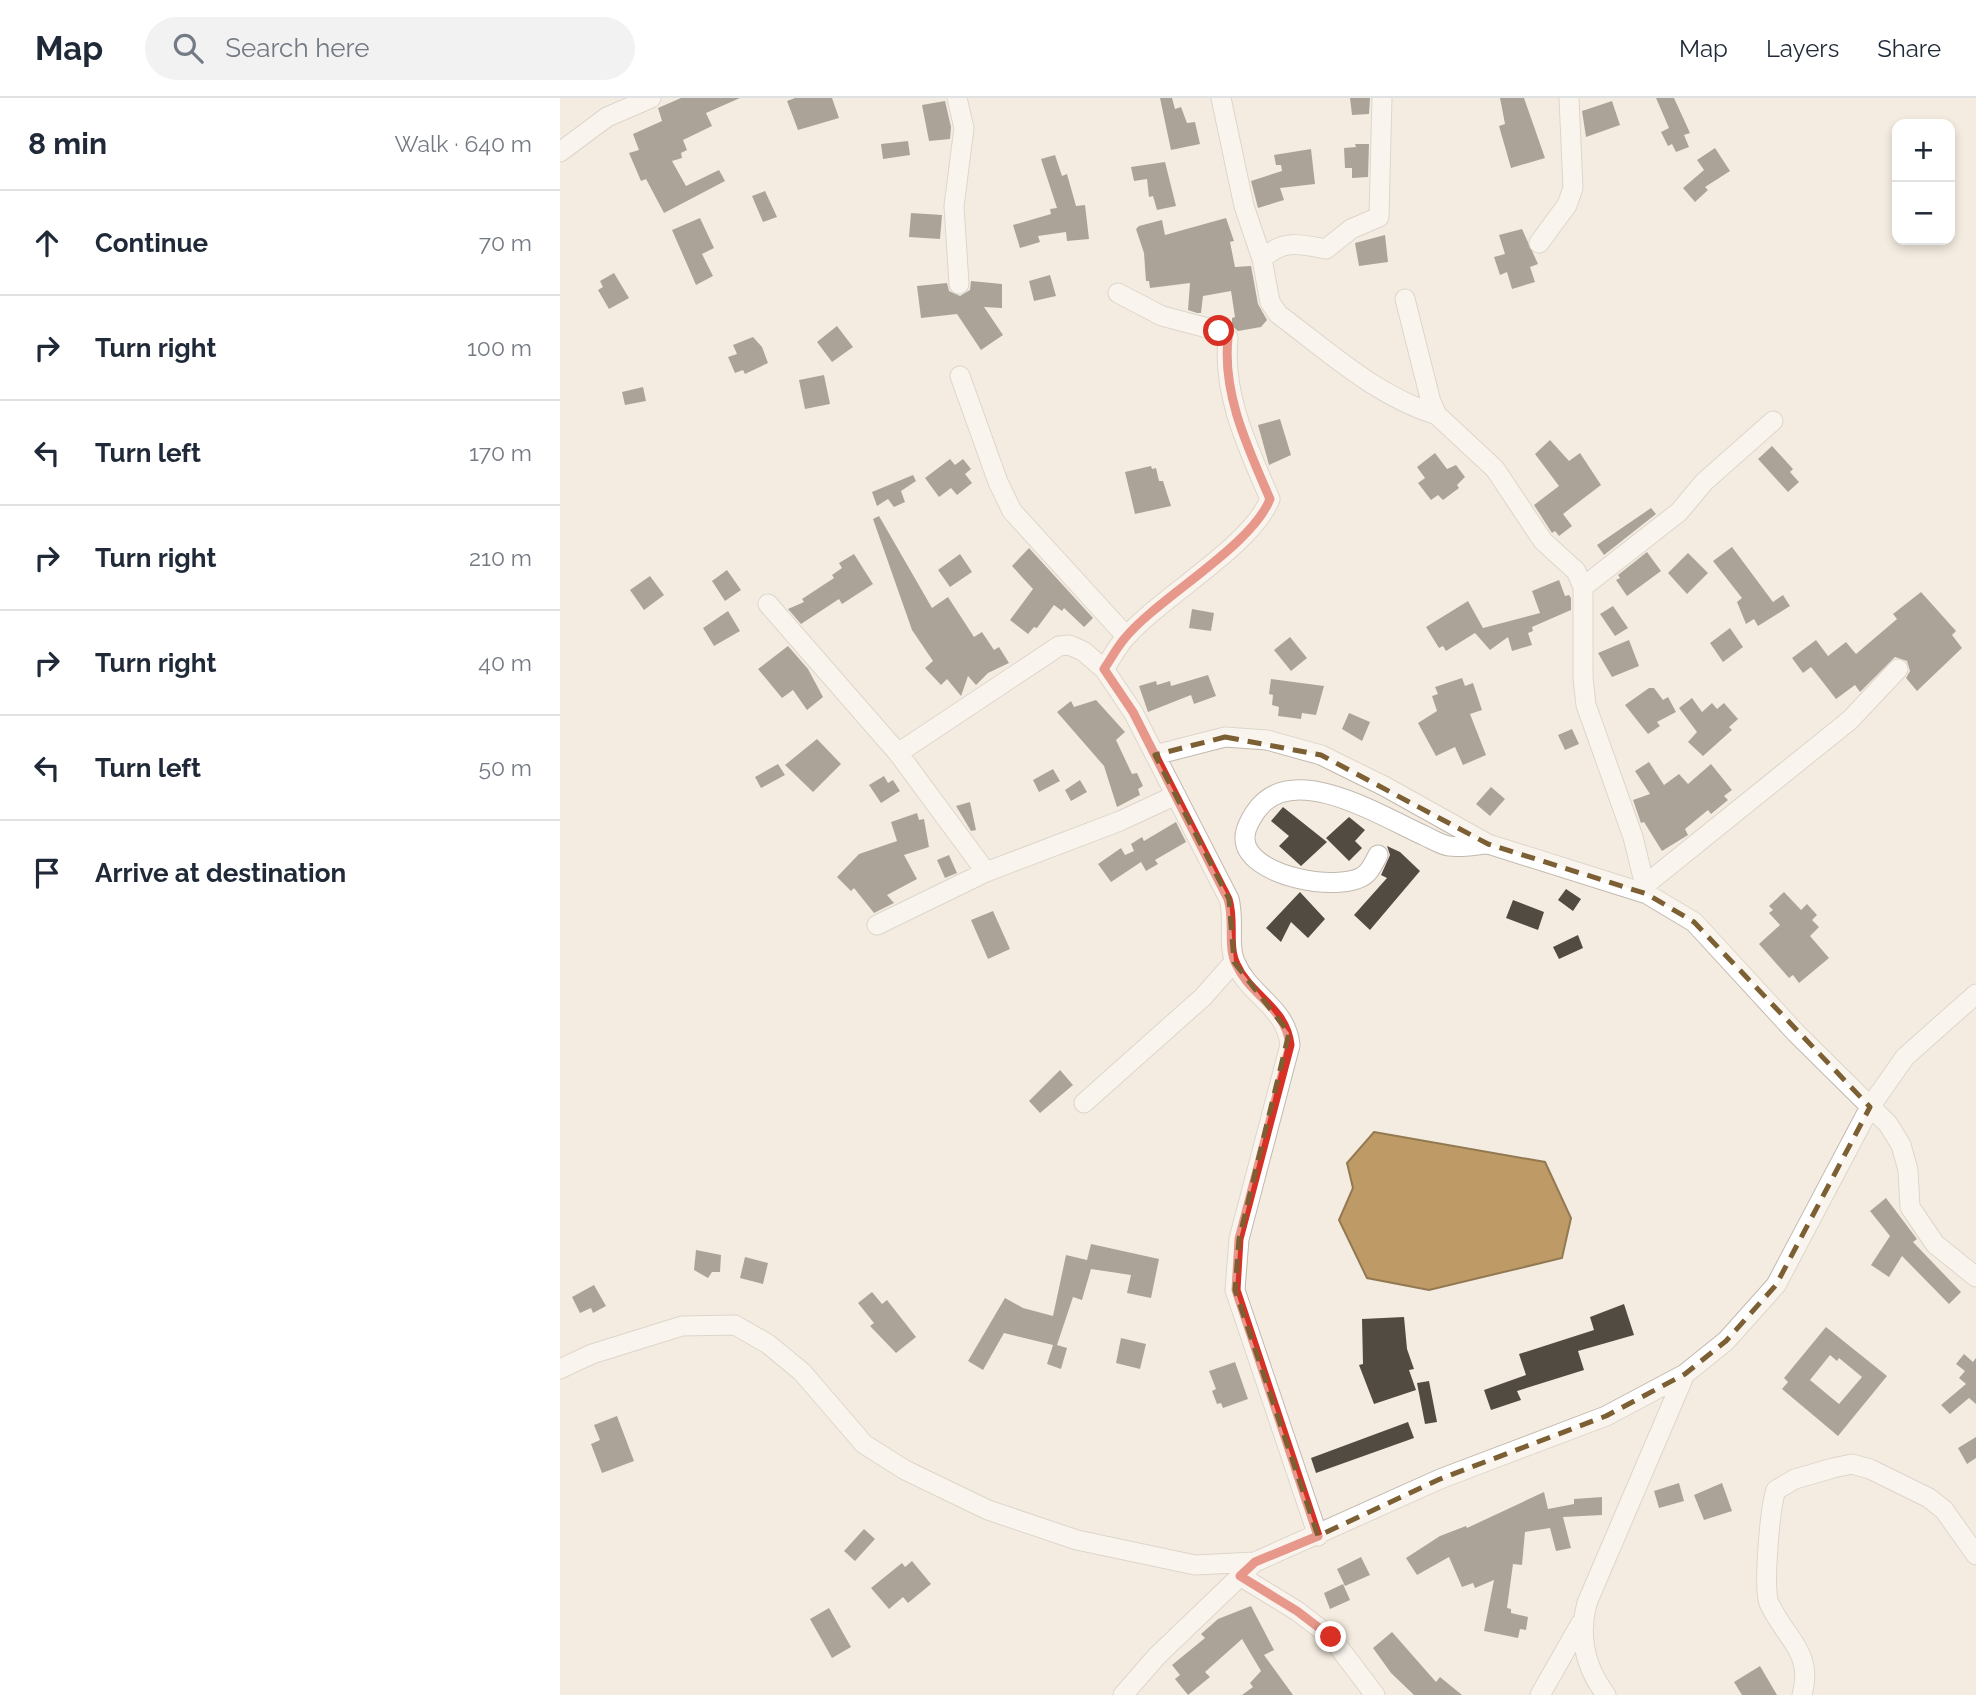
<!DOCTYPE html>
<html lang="en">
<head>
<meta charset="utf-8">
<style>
  :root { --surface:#fff; --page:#f2f2f3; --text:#1f2937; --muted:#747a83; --line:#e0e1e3 }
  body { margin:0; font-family:Raleway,sans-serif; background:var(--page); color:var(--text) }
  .controls { position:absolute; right:21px; top:21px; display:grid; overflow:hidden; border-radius:14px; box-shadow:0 4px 10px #0003 }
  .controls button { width:63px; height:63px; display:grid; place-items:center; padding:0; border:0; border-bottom:2px solid var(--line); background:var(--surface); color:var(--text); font:35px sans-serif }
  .stop { position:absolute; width:21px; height:21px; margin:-16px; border:5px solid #d93025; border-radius:50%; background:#fff }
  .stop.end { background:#d93025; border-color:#fff; box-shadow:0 2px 7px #0008 }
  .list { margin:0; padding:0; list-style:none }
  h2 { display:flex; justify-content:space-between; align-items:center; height:91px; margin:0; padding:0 28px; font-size:30px }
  h2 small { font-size:23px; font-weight:400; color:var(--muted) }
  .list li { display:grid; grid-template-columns:46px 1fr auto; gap:21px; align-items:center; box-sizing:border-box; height:105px; padding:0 28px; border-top:2px solid var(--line) }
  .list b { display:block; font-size:26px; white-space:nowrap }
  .list em { font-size:23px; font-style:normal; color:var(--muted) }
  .icon { flex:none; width:38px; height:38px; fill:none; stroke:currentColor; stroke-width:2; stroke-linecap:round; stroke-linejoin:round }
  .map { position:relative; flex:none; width:1416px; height:1597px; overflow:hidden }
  header { display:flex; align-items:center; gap:42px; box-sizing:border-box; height:98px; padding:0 35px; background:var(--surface); border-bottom:2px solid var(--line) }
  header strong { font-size:33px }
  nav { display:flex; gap:38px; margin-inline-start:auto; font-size:24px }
  .search { width:490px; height:63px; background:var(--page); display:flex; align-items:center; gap:18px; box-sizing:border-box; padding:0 24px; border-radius:38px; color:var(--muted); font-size:26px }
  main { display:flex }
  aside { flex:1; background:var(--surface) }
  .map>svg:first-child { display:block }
  .water { fill:#be9b66; stroke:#927952; stroke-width:2 }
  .building { fill:#524b42; fill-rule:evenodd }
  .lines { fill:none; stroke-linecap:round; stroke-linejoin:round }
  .minor-casing { stroke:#c1b9af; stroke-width:21 }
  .minor { stroke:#fff; stroke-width:19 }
  .route { stroke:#d93025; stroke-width:9 }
  .marked { fill:none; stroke:#7c5f33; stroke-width:5; stroke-dasharray:14 9; stroke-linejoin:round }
</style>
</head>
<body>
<header>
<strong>Map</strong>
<div class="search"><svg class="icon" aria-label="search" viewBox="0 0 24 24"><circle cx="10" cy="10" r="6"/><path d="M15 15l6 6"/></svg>Search here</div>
<nav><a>Map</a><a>Layers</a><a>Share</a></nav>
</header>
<main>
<aside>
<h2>8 min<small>Walk · 640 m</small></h2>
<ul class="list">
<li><svg class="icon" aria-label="ahead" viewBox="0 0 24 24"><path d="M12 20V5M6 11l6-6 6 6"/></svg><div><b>Continue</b></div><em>70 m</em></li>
<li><svg class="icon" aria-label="right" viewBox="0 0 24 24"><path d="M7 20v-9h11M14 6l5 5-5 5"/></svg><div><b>Turn right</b></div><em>100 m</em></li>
<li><svg class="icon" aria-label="left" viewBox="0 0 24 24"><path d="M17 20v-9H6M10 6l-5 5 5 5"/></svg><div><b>Turn left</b></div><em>170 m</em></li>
<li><svg class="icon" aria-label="right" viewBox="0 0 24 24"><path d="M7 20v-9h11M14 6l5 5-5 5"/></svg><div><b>Turn right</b></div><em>210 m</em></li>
<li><svg class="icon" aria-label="right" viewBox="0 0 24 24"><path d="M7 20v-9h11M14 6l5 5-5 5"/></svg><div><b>Turn right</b></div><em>40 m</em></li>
<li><svg class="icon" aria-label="left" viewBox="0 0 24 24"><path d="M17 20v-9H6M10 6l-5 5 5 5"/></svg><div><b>Turn left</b></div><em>50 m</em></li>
<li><svg class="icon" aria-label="arrive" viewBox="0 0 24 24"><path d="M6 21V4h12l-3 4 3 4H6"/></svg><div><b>Arrive at destination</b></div></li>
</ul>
</aside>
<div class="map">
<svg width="1416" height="1597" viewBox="0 0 1416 1597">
  <rect width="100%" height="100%" fill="#f4ece0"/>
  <path class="water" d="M814 1034 985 1064 1011 1120 1002 1160 869 1192 807 1180 779 1122 793 1090 787 1065Z"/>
  <path class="building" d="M121 0H180L146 15 152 28 123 42 127 52 121 55 122 60 112 63 126 88 159 72 165 83 104 115 86 81 81 83 69 55 79 52 73 36 102 23 98 10Z
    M235 0H272L279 20 238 32 227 3Z
    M600 0H612L615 11 621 9 627 25 635 24 640 46 611 52Z
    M790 0H810L809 16 792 17Z
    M940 0H964L985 60 951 70 939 28 945 26Z
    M1096 0H1114L1130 35 1124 37 1129 49 1116 54 1112 46 1108 48 1101 34 1109 30Z
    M385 3 391 29 390 41 369 43 362 7Z
    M1052 3 1060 27 1026 39 1022 13Z
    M348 43 350 57 323 61 321 46Z
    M795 46H809L808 79 792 80V70H785L784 50 796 49Z
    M1155 50 1170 73 1145 89 1148 92 1135 104 1123 90 1144 72 1137 62Z
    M751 51 755 86 720 90 724 102 698 110 691 83 722 73 721 67H716L714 57Z
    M495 57 502 78 507 76 516 108 525 107 529 141 507 143 506 134 478 138 480 144 460 150 453 127 491 116 490 111 497 110 481 61Z
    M605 64 616 108 597 112 593 98 589 99 587 81 574 83 571 69Z
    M205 93 217 119 203 124 192 98Z
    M351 115 382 117 380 141 349 139Z
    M140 120 154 150 142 156 153 178 136 187 112 132Z
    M666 120 674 143 670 144 675 169 691 168 698 206 707 222 701 229 678 233 672 228V220L675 219 671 193 643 198 641 215H637L628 212 630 185 590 190 589 183H586L584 155 576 131 579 128 602 122 605 137Z
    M962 131 978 166 970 169 975 184 952 191 947 174 940 177 934 159 945 156 939 137Z
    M825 137 828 164 799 168 795 145Z
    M54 175 69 200 49 211 38 192 43 189 40 183Z
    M490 177 496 198 474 203 469 183Z
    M411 183 442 186V210L424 209 443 237 421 252 397 216 361 220 357 188 387 185 389 193 400 198 410 192Z
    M277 228 293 249 272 264 257 244Z
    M193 239 202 249 208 265 185 276 183 272 175 275 168 259 177 256 173 247Z
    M264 277 270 306 245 311 239 282Z
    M83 289 86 303 65 307 62 294Z
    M720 321 731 357 709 367 698 327Z
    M990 342 1009 363 1020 355 1041 387 1003 416 1012 428 999 438 995 433 992 435 974 407 999 388 975 356Z
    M1212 348 1233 371 1230 374 1239 384 1228 394 1198 361Z
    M875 355 887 371 896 367 905 379 897 387 899 390 883 402 878 397 871 402 858 385 865 380 857 369Z
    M390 361 395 367 403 361 411 371 405 376 412 385 397 397 391 390 379 399 365 380Z
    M591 368 592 371 596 370 599 383H603L611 408 575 416 565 374Z
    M353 377 356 383 341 393 345 404 334 409 328 401 317 408 312 394Z
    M1091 410 1096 416 1044 457 1037 447Z
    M319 418 372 510 388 499 414 539 422 534 434 552 439 549 449 565 428 575 416 587 408 578 401 598 387 581 381 587 365 570 373 563 352 532 313 421Z
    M1172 449 1213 504 1223 497 1230 508 1198 528 1194 521 1186 526 1177 504 1182 500 1153 463Z
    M469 450 533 520 524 529 504 510 502 513 494 507 477 530 474 529 468 536 450 522 473 491 452 468Z
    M1087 454 1101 473 1067 498 1056 482 1060 480 1058 477Z
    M1128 455 1148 475 1127 496 1108 475Z
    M294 456 313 486 282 506 279 501 241 526 228 511 244 504 242 501 274 480 272 477 282 470 279 465Z
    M400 456 412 474 390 489 378 472Z
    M167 472 181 492 165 503 152 483Z
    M90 478 104 497 84 512 70 492Z
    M999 482 1005 498 1009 497 1011 500V512L972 529 973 533 968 535 972 547 952 553 948 539 930 552 915 535 886 553 883 548 879 550 866 529 908 503 923 530 980 515 972 493Z
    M1361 494 1396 533 1392 537 1402 550 1357 593 1346 580 1350 573 1347 563 1335 559 1300 594 1295 587 1276 601 1251 569 1243 575 1232 560 1256 542 1268 558 1286 544 1296 556 1337 521 1333 516Z
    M1053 508 1068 530 1055 538 1040 516Z
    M632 511 654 515 651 533 629 530Z
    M168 513 180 533 154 548 143 530Z
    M1170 530 1183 549 1163 564 1150 545Z
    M730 539 747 560 731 573 714 552Z
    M1069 542 1079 568 1052 579 1038 555Z
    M228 548 248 571 263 599 247 612 233 592 222 600 198 571Z
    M648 577 656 598 634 606 631 597 588 614 579 588 596 583 597 587 610 583 611 588Z
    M902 580 905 588 913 585 922 612 910 616 926 657 903 667 895 649 876 658 858 625 877 613 872 598 878 596 875 589Z
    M711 581 764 588 756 617 742 615 741 621 718 618 719 609 712 607 713 597 709 596Z
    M1089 590H1094L1103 602 1108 599 1116 614 1097 624 1100 628 1088 636 1065 607Z
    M1132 600 1142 614 1152 605 1157 611 1164 605 1178 621 1169 629 1172 632 1143 658 1128 644 1137 634 1119 610Z
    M536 602 565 634 556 642 572 676 577 675 583 688 578 691 580 697 557 709 544 668 497 614 511 603 514 609Z
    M789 615 810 624 802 643 782 631Z
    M1012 631 1019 646 1005 652 998 637Z
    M257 641 281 666 253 694 225 667Z
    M1089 664 1104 687 1119 676 1128 686 1151 666 1172 692 1164 698 1168 702 1151 716 1148 712 1125 731 1128 737 1102 753 1084 724 1081 725 1073 702 1090 696 1075 673Z
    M218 666 225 677 201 690 195 679Z
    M493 671 500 683 479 694 473 682Z
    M324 678 328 685 333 682 340 693 321 705 309 687Z
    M520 682 527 694 511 703 505 692Z
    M931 689 945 701 930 718 916 706Z
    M410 704 416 732 411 733 396 708Z
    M723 709 767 744 741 768 719 748 729 738 711 723Z
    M357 715 359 722 364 721 369 749 344 757 357 781 327 797 334 805 314 815 294 790 291 793 277 779 299 756 337 743 331 724Z
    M789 719 805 732 795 743 802 750 789 763 766 740Z
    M616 724 626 744 595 762 598 766 586 773 581 764 551 784 538 766 561 750 565 757 574 753 571 746 582 739 584 743Z
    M827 748 840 754 860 773 810 832 794 817 827 780 821 777 830 757Z
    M389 757 397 775 385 780 377 762Z
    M1006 791 1021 801 1013 813 998 802Z
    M740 794 765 821 748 840 731 824 721 844 706 830Z
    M1224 794 1241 812 1247 806 1257 817 1252 822 1259 829 1250 838 1269 860 1239 885 1233 877 1229 880 1199 846 1220 827 1209 815 1213 812 1209 808Z
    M953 802 984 814 978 832 946 820Z
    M433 813 450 851 428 861 411 822Z
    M1018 837 1023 850 999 861 993 849Z
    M500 972 513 987 480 1015 469 1003Z
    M1326 1100 1357 1141 1353 1144 1401 1194 1389 1206 1342 1158 1329 1179 1311 1167 1330 1138 1310 1113Z
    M531 1146 599 1161 591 1200 567 1195 571 1177 531 1171 522 1202 513 1199 497 1247 507 1250 501 1271 487 1266 493 1247 444 1235 423 1272 408 1263 445 1200 463 1210 493 1218 506 1157 527 1162Z
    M136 1152 161 1157 160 1174H152L148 1180 134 1172Z
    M185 1159 208 1165 203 1186 180 1180Z
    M34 1187 46 1208 33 1215 31 1210 20 1215 12 1199Z
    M312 1194 322 1206 327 1202 356 1239 336 1255 310 1228 314 1225 298 1205Z
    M1064 1206 1074 1237 1018 1253 1024 1272 957 1293 961 1302 931 1312 924 1292 966 1277 959 1256 1034 1232 1030 1219Z
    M844 1219 847 1251 854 1271 849 1272 856 1292 814 1306 799 1267 803 1266 802 1221Z
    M1266 1229 1327 1278 1278 1338 1222 1291 1228 1284 1224 1280ZM1270 1257 1277 1263 1279 1260 1302 1279 1279 1306 1250 1282Z
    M561 1240 586 1246 580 1271 556 1265Z
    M1404 1256 1413 1264 1416 1260V1306L1409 1300 1390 1316 1381 1307 1406 1286 1399 1280 1405 1273 1396 1266Z
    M675 1264 688 1301 663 1310 661 1305 657 1306 652 1293 656 1291 649 1273Z
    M869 1283 877 1324 865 1326 857 1285Z
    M57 1318 74 1363 42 1375 31 1346 40 1342 34 1327Z
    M848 1324 854 1340 756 1375 751 1360Z
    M1416 1339V1360L1407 1366 1398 1350Z
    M1119 1385 1124 1403 1099 1410 1094 1393Z
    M1162 1385 1172 1413 1144 1422 1134 1397Z
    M984 1394 988 1411 1014 1406V1401L1042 1399V1417L1003 1419 1011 1450 996 1453 990 1430 965 1434 962 1467 953 1466 947 1510 951 1511V1515L968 1519 966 1532 960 1531 958 1540 924 1533 934 1482 915 1490 913 1485 902 1489 889 1459 857 1477 846 1460 880 1438 906 1428 907 1430Z
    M304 1431 315 1441 295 1463 284 1453Z
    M801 1459 810 1477 785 1488 777 1471Z
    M352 1463 371 1486 348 1505 343 1499 329 1511 311 1490 342 1465 345 1469Z
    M783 1486 790 1502 770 1511 764 1495Z
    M691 1508 714 1552 704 1557 733 1597H682L693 1589 690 1585 701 1573 682 1541 645 1574 650 1579 628 1597 615 1581 620 1577 612 1567 645 1540 641 1536 658 1521Z
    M269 1510 291 1549 272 1560 250 1521Z
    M832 1534 876 1584 880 1579 902 1597H854L831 1575 813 1550Z
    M1200 1568 1217 1597H1182L1174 1584Z"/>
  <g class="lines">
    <defs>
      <path id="minor" d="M397 0 404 30 394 108 399 186
        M661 0 684 108 702 161 710 204 718 216C769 254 816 298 877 317
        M0 54 47 19 91 0
        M979 145 1007 107 1013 90 1009 0
        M702 161C723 141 739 146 766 151L791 131 819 119 822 0
        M845 201 871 304 877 317 935 371 983 443 1016 473 1023 489V580L1026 607 1073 739 1087 796
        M400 278 438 384 452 413 566 538
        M1023 489 1119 414 1144 384 1213 323
        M208 506 338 655 426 774
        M544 571C551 561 557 549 565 540 600 499 692 448 710 401 688 350 662 296 668 240L659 233 602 218 558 195
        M338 655 499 548 509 547 523 553 544 571 573 614 669 801C675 822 667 848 676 866 690 898 726 909 730 947L679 1141 675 1192 758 1438
        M595 657 665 639 707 642 761 657 824 688 928 746 1087 796 1134 824 1236 935 1328 1026 1341 1047 1348 1072 1350 1109 1375 1146 1416 1179
        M818 757C815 763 811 771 807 775 786 797 683 779 685 739 685 729 695 713 702 706 740 667 823 719 865 738 872 741 881 747 889 748 900 750 915 747 926 746
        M1085 787 1290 622 1338 571
        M317 827 426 774 560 723 616 697
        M524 1005 643 899 674 864
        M0 1271 32 1256 122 1228 175 1227 208 1246 242 1274 304 1346 345 1372 428 1412 517 1442 635 1467 695 1464 880 1381 1046 1318 1125 1276 1166 1243 1216 1187 1310 1009 1345 959 1416 896
        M680 1478 737 1513 771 1539 815 1597
        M563 1597 597 1558 695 1464
        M980 1597 1021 1525
        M1046 1597C1025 1569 1018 1539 1027 1505L1125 1276
        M1242 1597C1254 1553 1225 1541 1209 1505 1203 1489 1210 1409 1216 1392L1235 1381 1273 1370 1292 1366 1310 1371 1369 1400 1384 1412 1416 1457"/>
    </defs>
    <use href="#minor" class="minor-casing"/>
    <use href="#minor" class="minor"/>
  </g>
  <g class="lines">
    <path class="route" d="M659 233 668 240C662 296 688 350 710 401 692 448 599 499 565 540 557 549 551 561 544 571L573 614 668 801C675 822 667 848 676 866 690 898 726 909 730 947L679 1141 676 1192 758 1438 695 1464 680 1478 737 1513 771 1539"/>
  </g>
  <path d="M0 0H1416V1597H0ZM665 639 761 657 928 746 1087 796 1134 824 1310 1009 1216 1187 1166 1243 1125 1276 1046 1318 880 1381 758 1438 675 1192 679 1141 729 935 674 864 669 801 595 657Z" fill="#f4ece0" fill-opacity=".55" fill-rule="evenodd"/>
  <path class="marked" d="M665 639 761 657 928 746 1087 796 1134 824 1310 1009 1216 1187 1166 1243 1125 1276 1046 1318 880 1381 758 1438 675 1192 679 1141 729 935 674 864 669 801 595 657Z"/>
</svg>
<div class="controls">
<button>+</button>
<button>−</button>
</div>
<div class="stop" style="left:659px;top:233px"></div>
<div class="stop end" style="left:771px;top:1539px"></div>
</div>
</main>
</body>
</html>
